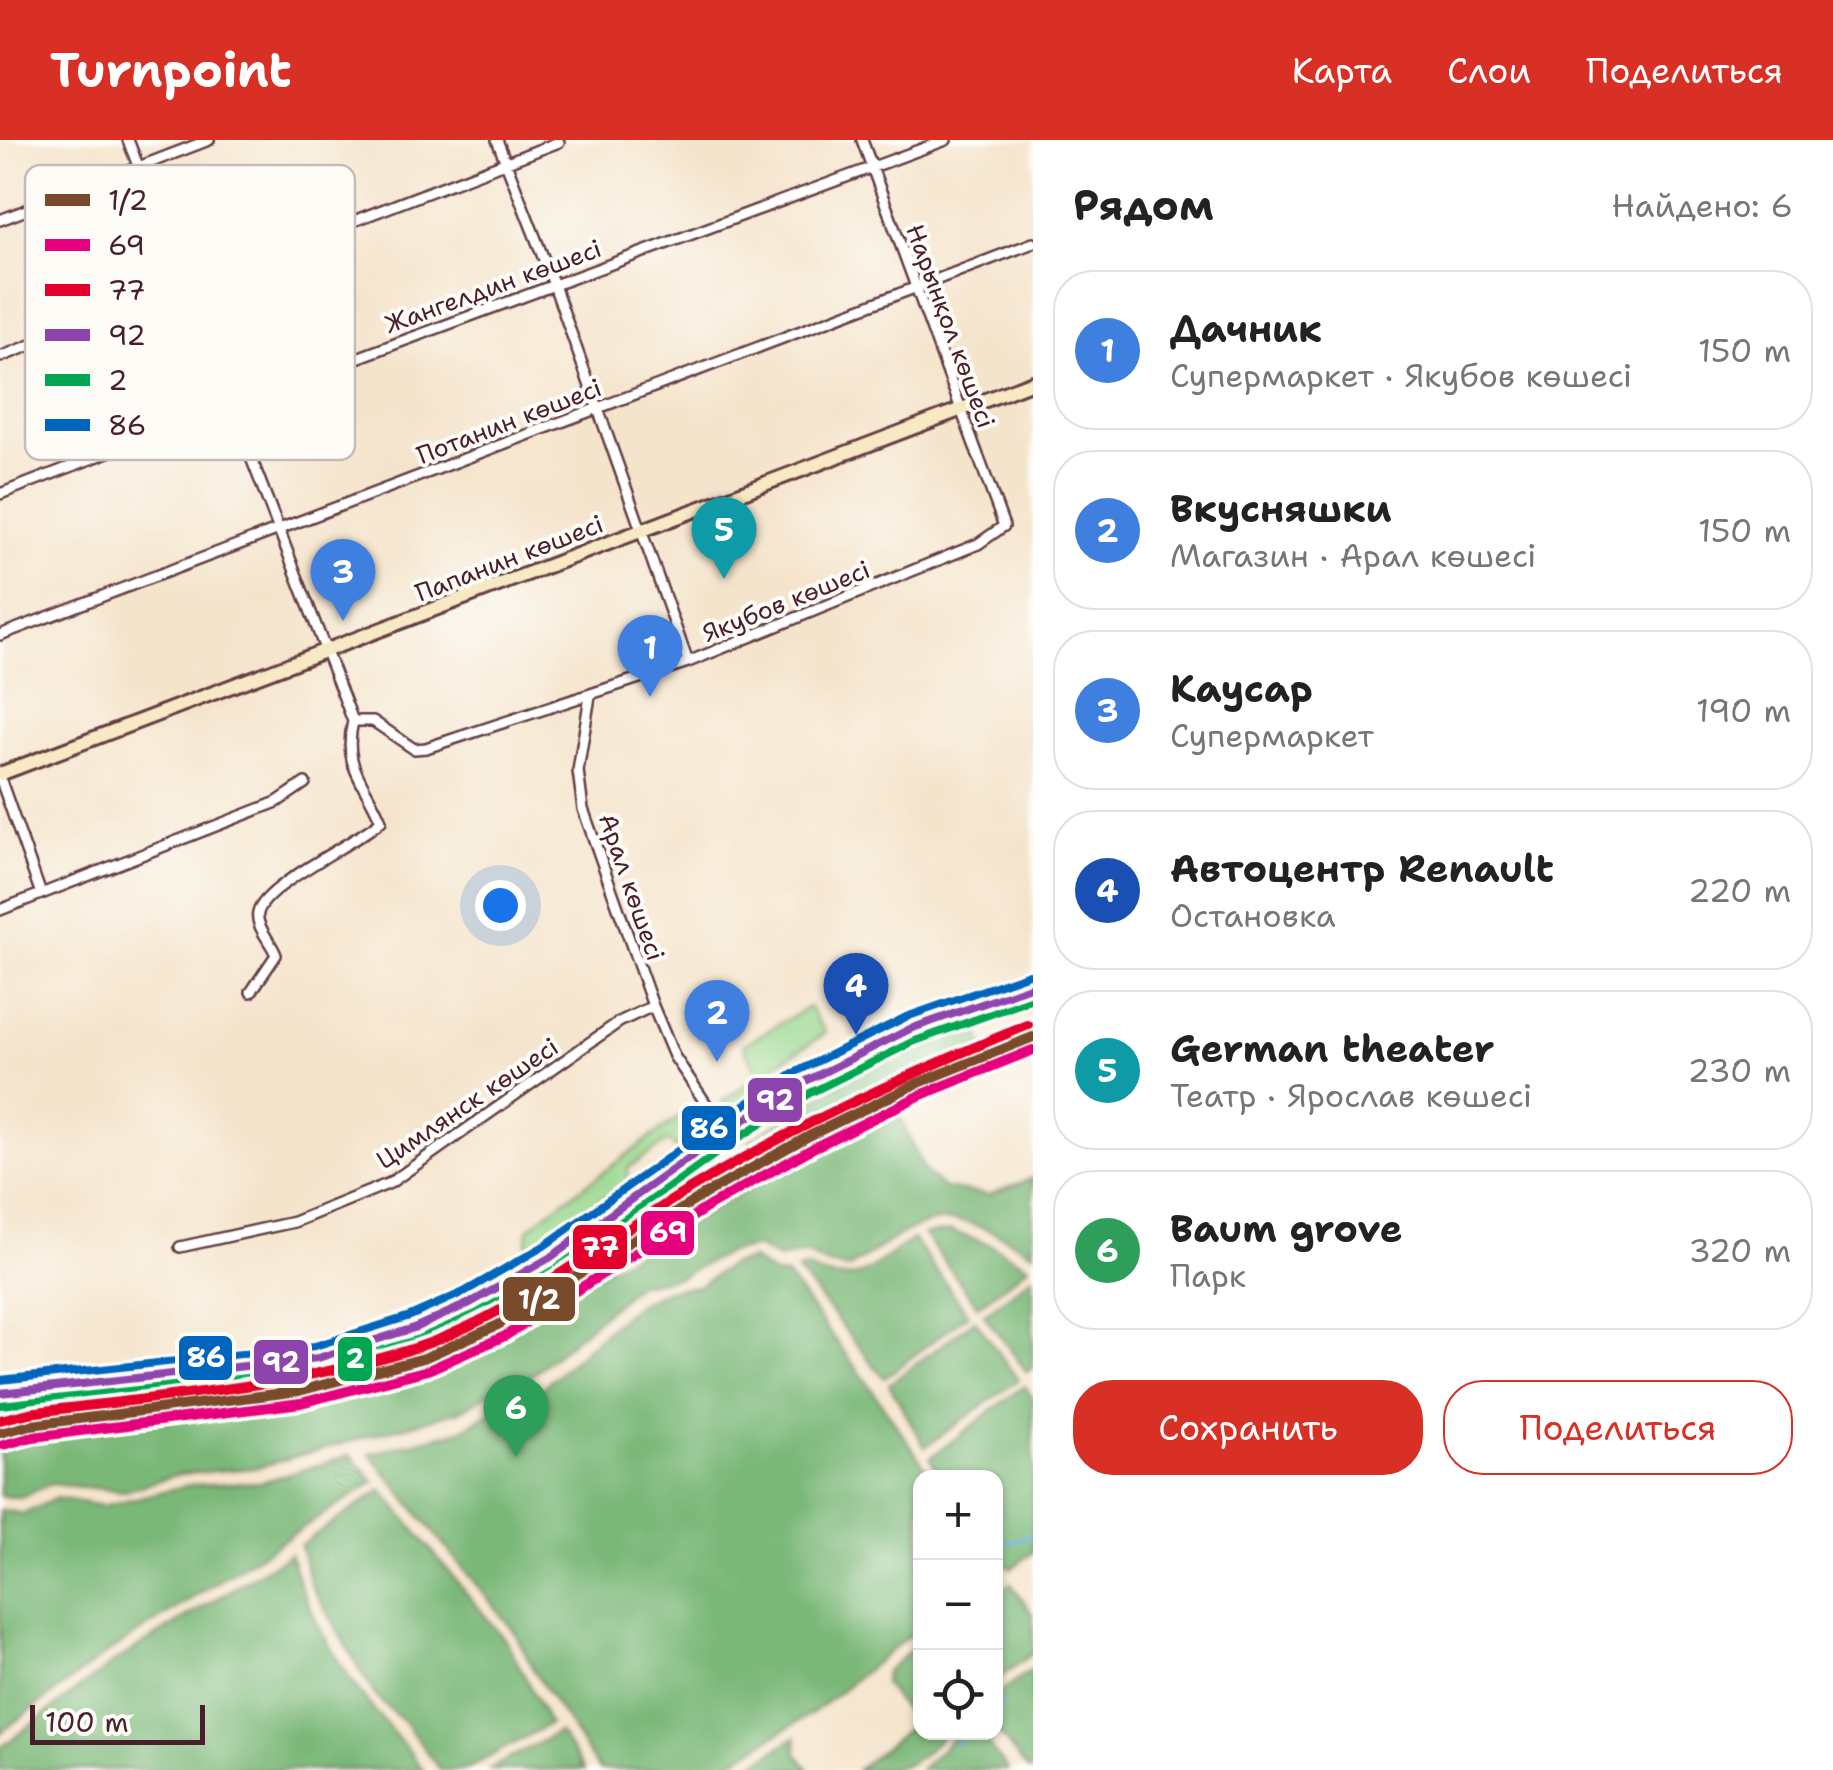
<!DOCTYPE html>
<html lang="ru">
<head>
<meta charset="utf-8">
<style>
  :root { --surface:#fff; --page:#f2f2f2; --text:#222; --muted:#767676; --line:#e0e0e0; --accent:#d93025 }
  body { margin:0; font-family:"Shantell Sans",sans-serif; background:var(--page); color:var(--text) }
  .controls { position:absolute; right:30px; bottom:30px; display:grid; overflow:hidden; border-radius:20px; box-shadow:0 2px 8px #0004 }
  .controls button { width:90px; height:90px; display:grid; place-items:center; padding:0; border:0; border-bottom:2px solid var(--line); background:var(--surface); color:var(--text); font:50px sans-serif }
  .scale { position:absolute; left:30px; bottom:25px; width:175px; box-sizing:border-box; padding-left:10px; border:5px solid #4a1f2b; border-top:0; font-size:28px; line-height:35px; white-space:nowrap; color:#4a1f2b; -webkit-text-stroke:8px #fdfcf7; paint-order:stroke }
  .you { position:absolute; left:500px; top:765px; width:35px; height:35px; margin:-25px; border:8px solid #fff; border-radius:50%; background:#1a73e8; box-shadow:0 0 0 15px #1a73e833 }
  .badge { display:grid; place-items:center; width:65px; height:65px; border-radius:50%; background:var(--accent); color:#fff; font-size:32px; font-weight:700 }
  .pin { position:absolute; translate:-50% -82px; filter:drop-shadow(0 2px 5px #0008) }
  .pin::after { content:''; position:absolute; top:52px; width:35px; height:30px; background:inherit; clip-path:polygon(0 0,100% 0,50% 100%) }
  .list { margin:0; padding:0; list-style:none }
  h2 { display:flex; justify-content:space-between; align-items:center; height:130px; margin:0; padding:0 40px; font-size:42px }
  h2 small { font-size:32px; font-weight:400; color:var(--muted) }
  .list li { display:grid; grid-template-columns:65px 1fr auto; gap:30px; align-items:center; box-sizing:border-box; height:160px; margin:0 20px 20px; padding:0 20px; border:2px solid var(--line); border-radius:40px }
  .list b { display:block; font-size:38px; white-space:nowrap }
  .list p { margin:0; font-size:32px; white-space:nowrap; color:var(--muted) }
  .list em { font-size:32px; font-style:normal; color:var(--muted) }
  .actions { display:flex; gap:20px; padding:30px 40px }
  .actions a { flex:1; padding:22px 0; border:2px solid var(--accent); border-radius:40px; text-align:center; font-size:35px; color:var(--accent) }
  .actions .main { background:var(--accent); color:#fff }
  .icon { flex:none; width:55px; height:55px; fill:none; stroke:currentColor; stroke-width:2; stroke-linecap:round; stroke-linejoin:round }
  .map { position:relative; flex:none; width:1033px; height:1630px; overflow:hidden }
  header { display:flex; align-items:center; gap:60px; box-sizing:border-box; height:140px; padding:0 50px; background:var(--accent); color:#fff }
  header strong { font-size:48px }
  nav { display:flex; gap:55px; margin-inline-start:auto; font-size:35px }
  main { display:flex }
  aside { flex:1; background:var(--surface) }
  .map>svg:first-child { display:block }
  .green { fill:#98d78d; stroke:#717b5c; stroke-width:2.5 }
  .forest { fill:#7ab878; stroke:#626c52; stroke-width:2.5 }
  .lines { fill:none; stroke-linecap:round; stroke-linejoin:round }
  .stream { stroke:#62acda; stroke-width:4 }
  .street-casing { stroke:#643d43; stroke-width:14 }
  .secondary-casing { stroke:#643d43; stroke-width:18 }
  .primary-casing { stroke:#643d43; stroke-width:19 }
  .street { stroke:#fff; stroke-width:9 }
  .secondary { stroke:#f7e9c3; stroke-width:12 }
  .primary { stroke:#eac769; stroke-width:14 }
  .bus-1-casing { stroke:#fdfcf7; stroke-width:15 }
  .bus-2-casing { stroke:#fdfcf7; stroke-width:15 }
  .bus-3-casing { stroke:#fdfcf7; stroke-width:15 }
  .bus-1 { stroke:#8e44ad; stroke-width:8 }
  .bus-2 { stroke:#00a651; stroke-width:8 }
  .bus-3 { stroke:#0065bd; stroke-width:8 }
  .rail-1-casing { stroke:#fdfcf7; stroke-width:18 }
  .rail-2-casing { stroke:#fdfcf7; stroke-width:18 }
  .rail-3-casing { stroke:#fdfcf7; stroke-width:18 }
  .rail-1 { stroke:#7a4b2a; stroke-width:10 }
  .rail-2 { stroke:#e5007d; stroke-width:10 }
  .rail-3 { stroke:#e4002b; stroke-width:10 }
  .labels { text-anchor:middle; stroke-width:8; stroke-linejoin:round; paint-order:stroke }
  .street-label { font-size:25px; fill:#4a1f2b; stroke:#fdfcf7 }
  .key { fill:#fdfcf7; stroke:#c7baba; stroke-width:2.5 }
  .key-label { font-size:28px; fill:#4a1f2b }
  .line-badge { stroke:#fdfcf7; stroke-width:4 }
  .badge-label { font-size:28px; text-anchor:middle; font-weight:bold; fill:#fff }
</style>
</head>
<body>
<header>
<strong>Turnpoint</strong>
<nav><a>Карта</a><a>Слои</a><a>Поделиться</a></nav>
</header>
<main>
<div class="map">
<svg width="1033" height="1630" viewBox="0 0 1033 1630">
  <rect width="100%" height="100%" fill="#fdfcf7"/>
  <filter id="ink" filterUnits="userSpaceOnUse"><feTurbulence type="fractalNoise" baseFrequency=".01" numOctaves="2"/><feDisplacementMap in="SourceGraphic" scale="20" xChannelSelector="R" yChannelSelector="G"/><feConvolveMatrix kernelMatrix="1 2 1 2 8 2 1 2 1" color-interpolation-filters="sRGB"/></filter>
  <filter id="wash" filterUnits="userSpaceOnUse"><feTurbulence type="fractalNoise" baseFrequency=".0048" numOctaves="4" result="noise"/><feDisplacementMap in="SourceGraphic" scale="40" xChannelSelector="R" yChannelSelector="G"/><feGaussianBlur stdDeviation="2.25" result="paint"/><feColorMatrix in="noise" values="0 0 0 0 0 0 0 0 0 0 0 0 0 0 0 0 0 1.4 0 .05"/><feComposite in="paint" operator="in"/></filter>
  <g filter="url(#wash)">
    <rect width="100%" height="100%" fill="#f5e4cc"/>
    <path class="green" d="M809 867 826 893 760 935 766 945 730 971 722 961 759 935 743 906 746 903Z
      M698 963 708 981 676 1009 668 1001 628 1028V1041L526 1111 528 1089 543 1076Z"/>
    <path class="forest" d="M975 879 984 910 864 954 757 1012 750 1001 877 919Z
      M898 973 926 1034 944 1048 989 1055 1033 1038V1113C946 1061 926 1075 848 1129L826 1124 806 1114 778 1119 757 1107 729 1112 678 1137 638 1144 529 1238 495 1250 459 1271 254 1328 179 1334 125 1351 51 1344 21 1357 0 1356V1306L301 1260 407 1230 469 1206 812 1014Z
      M950 1091 988 1104 1029 1126 978 1166 924 1095Z
      M913 1099 968 1174 884 1238 797 1130 806 1128C855 1153 873 1126 913 1099Z
      M752 1120 774 1135 787 1136 866 1241 932 1337 921 1338 920 1487 814 1572 717 1630H599L535 1533 514 1491 370 1314 461 1290 496 1269 538 1252 633 1167 667 1150 698 1146 730 1125Z
      M1033 1136V1228L1027 1232 984 1175Z
      M975 1180 1018 1240 925 1307 889 1244Z
      M1024 1246 1033 1259V1412L1012 1428 996 1419V1338L942 1337 930 1318Z
      M351 1315 374 1342 110 1511 0 1593V1370L24 1374 56 1358 103 1366 189 1345 262 1342Z
      M382 1350 508 1504 549 1584 465 1630H440L405 1583 376 1557 311 1445 300 1405Z
      M290 1414C302 1457 325 1501 350 1539 371 1571 401 1598 423 1630H0V1608L117 1520Z
      M1011 1444 1033 1474V1513L996 1540V1453Z
      M920 1503 921 1592 945 1593C913 1627 903 1630 857 1630L915 1583 884 1544 885 1532Z
      M1033 1529V1630H1028L996 1589V1555Z
      M559 1592 584 1630H488Z
      M958 1593H979L1008 1630H920Z
      M796 1597 797 1614 809 1630H743Z"/>
    <g class="lines">
      <path class="stream" d="M996 1397 1011 1402 1033 1396
        M996 1569 1003 1563
        M955 1605 967 1592"/>
    </g>
  </g>
  <g filter="url(#ink)">
    <g class="lines">
      <defs>
        <path id="street" d="M128 0 353 581
          M497 0 554 145 688 522
          M0 80 209 0
          M0 217 559 2
          M0 354 230 265 946 0
          M0 495 1033 103
          M590 556 578 631 583 669 653 866 674 916 725 992
          M353 581H373L414 609 426 608 688 522 978 404 1004 386 862 0
          M0 638 41 754
          M0 770 277 662 305 643
          M251 852 276 815C272 803 255 786 258 773 264 745 358 702 381 681 365 641 342 628 353 581
          M180 1107 294 1082 390 1043 619 882 653 866"/>
        <path id="secondary" d="M0 634 1033 242"/>
        <path id="primary" d="M0 1253 318 1218 414 1188 470 1163 551 1117 725 992 802 943 910 889 1033 846"/>
      </defs>
      <use href="#street" class="street-casing"/>
      <use href="#secondary" class="secondary-casing"/>
      <use href="#primary" class="primary-casing"/>
      <use href="#street" class="street"/>
      <use href="#secondary" class="secondary"/>
      <use href="#primary" class="primary"/>
      <defs>
        <path id="bus-1" d="M0 1253 318 1218 414 1188 470 1163 551 1117 725 992 802 943 910 889 1033 846"/>
        <path id="bus-2" d="M1 1265 319 1230 419 1199 476 1174 557 1128 732 1002 808 954 915 901 1033 859"/>
        <path id="bus-3" d="M0 1240 315 1206 410 1176 464 1152 544 1106 718 982 796 932 906 877 1029 834"/>
      </defs>
      <use href="#bus-1" class="bus-1-casing"/>
      <use href="#bus-2" class="bus-2-casing"/>
      <use href="#bus-3" class="bus-3-casing"/>
      <use href="#bus-1" class="bus-1"/>
      <use href="#bus-2" class="bus-2"/>
      <use href="#bus-3" class="bus-3"/>
      <defs>
        <path id="rail-1" d="M0 1293 31 1285 299 1251 424 1218 498 1185 705 1054 809 996 916 944 1033 897"/>
        <path id="rail-2" d="M3 1305 33 1297 301 1263 428 1230 505 1196 711 1065 815 1007 921 955 1033 910"/>
        <path id="rail-3" d="M0 1280 29 1273C159 1256 293 1248 418 1207 519 1173 609 1096 700 1043 805 981 915 931 1028 885"/>
      </defs>
      <use href="#rail-1" class="rail-1-casing"/>
      <use href="#rail-2" class="rail-2-casing"/>
      <use href="#rail-3" class="rail-3-casing"/>
      <use href="#rail-1" class="rail-1"/>
      <use href="#rail-2" class="rail-2"/>
      <use href="#rail-3" class="rail-3"/>
    </g>
  </g>
  <g class="labels">
    <g class="street-label">
      <text transform="translate(493 146) rotate(-20)" y="9">Жангелдин көшесі</text>
      <text transform="translate(951 186) rotate(70)" y="9">Нарынқол көшесі</text>
      <text transform="translate(509 281) rotate(-21)" y="9">Потанин көшесі</text>
      <text transform="translate(509 418) rotate(-21)" y="9">Папанин көшесі</text>
      <text transform="translate(786 461) rotate(-22)" y="9">Якубов көшесі</text>
      <text transform="translate(632 747) rotate(71)" y="9">Арал көшесі</text>
      <text transform="translate(467 963) rotate(-34)" y="9">Цимлянск көшесі</text>
    </g>
  </g>
  <rect x="25" y="25" width="330" height="295" rx="15" class="key"/>
  <rect x="45" y="54" width="45" height="12" fill="#7a4b2a"/>
  <rect x="45" y="99" width="45" height="12" fill="#e5007d"/>
  <rect x="45" y="144" width="45" height="12" fill="#e4002b"/>
  <rect x="45" y="189" width="45" height="12" fill="#8e44ad"/>
  <rect x="45" y="234" width="45" height="12" fill="#00a651"/>
  <rect x="45" y="279" width="45" height="12" fill="#0065bd"/>
  <g class="key-label">
    <text x="108" y="70">1/2</text>
    <text x="108" y="115">69</text>
    <text x="108" y="160">77</text>
    <text x="108" y="205">92</text>
    <text x="108" y="250">2</text>
    <text x="108" y="295">86</text>
  </g>
  <g class="line-badge">
    <rect x="746" y="936" width="58" height="48" rx="10" fill="#8e44ad"/>
    <rect x="680" y="964" width="58" height="48" rx="10" fill="#0065bd"/>
    <rect x="639" y="1069" width="57" height="48" rx="10" fill="#e5007d"/>
    <rect x="571" y="1083" width="58" height="48" rx="10" fill="#e4002b"/>
    <rect x="501" y="1135" width="76" height="48" rx="10" fill="#7a4b2a"/>
    <rect x="177" y="1194" width="57" height="48" rx="10" fill="#0065bd"/>
    <rect x="336" y="1195" width="38" height="48" rx="10" fill="#00a651"/>
    <rect x="252" y="1198" width="58" height="48" rx="10" fill="#8e44ad"/>
  </g>
  <g class="badge-label">
    <text x="775" y="970">92</text>
    <text x="709" y="998">86</text>
    <text x="668" y="1102">69</text>
    <text x="600" y="1117">77</text>
    <text x="539" y="1169">1/2</text>
    <text x="206" y="1227">86</text>
    <text x="355" y="1228">2</text>
    <text x="281" y="1232">92</text>
  </g>
</svg>
<div class="controls">
<button>+</button>
<button>−</button>
<button><svg class="icon" aria-label="locate" viewBox="0 0 24 24"><circle cx="12" cy="12" r="6"/><path d="M12 2v4M12 18v4M2 12h4M18 12h4"/></svg></button>
</div>
<div class="scale">100 m</div>
<div class="you"></div>
<div class="pin badge" style="left:650px;top:557px;background:#3f7fe0">1</div>
<div class="pin badge" style="left:717px;top:922px;background:#3f7fe0">2</div>
<div class="pin badge" style="left:343px;top:481px;background:#3f7fe0">3</div>
<div class="pin badge" style="left:856px;top:895px;background:#1a4fb4">4</div>
<div class="pin badge" style="left:724px;top:439px;background:#0f9aa8">5</div>
<div class="pin badge" style="left:516px;top:1317px;background:#2e9e5b">6</div>
</div>
<aside>
<h2>Рядом<small>Найдено: 6</small></h2>
<ul class="list">
<li><span class="badge" style="background:#3f7fe0">1</span><div><b>Дачник</b><p>Супермаркет · Якубов көшесі</p></div><em>150 m</em></li>
<li><span class="badge" style="background:#3f7fe0">2</span><div><b>Вкусняшки</b><p>Магазин · Арал көшесі</p></div><em>150 m</em></li>
<li><span class="badge" style="background:#3f7fe0">3</span><div><b>Каусар</b><p>Супермаркет</p></div><em>190 m</em></li>
<li><span class="badge" style="background:#1a4fb4">4</span><div><b>Автоцентр Renault</b><p>Остановка</p></div><em>220 m</em></li>
<li><span class="badge" style="background:#0f9aa8">5</span><div><b>German theater</b><p>Театр · Ярослав көшесі</p></div><em>230 m</em></li>
<li><span class="badge" style="background:#2e9e5b">6</span><div><b>Baum grove</b><p>Парк</p></div><em>320 m</em></li>
</ul>
<div class="actions"><a class="main">Сохранить</a><a>Поделиться</a></div>
</aside>
</main>
</body>
</html>
